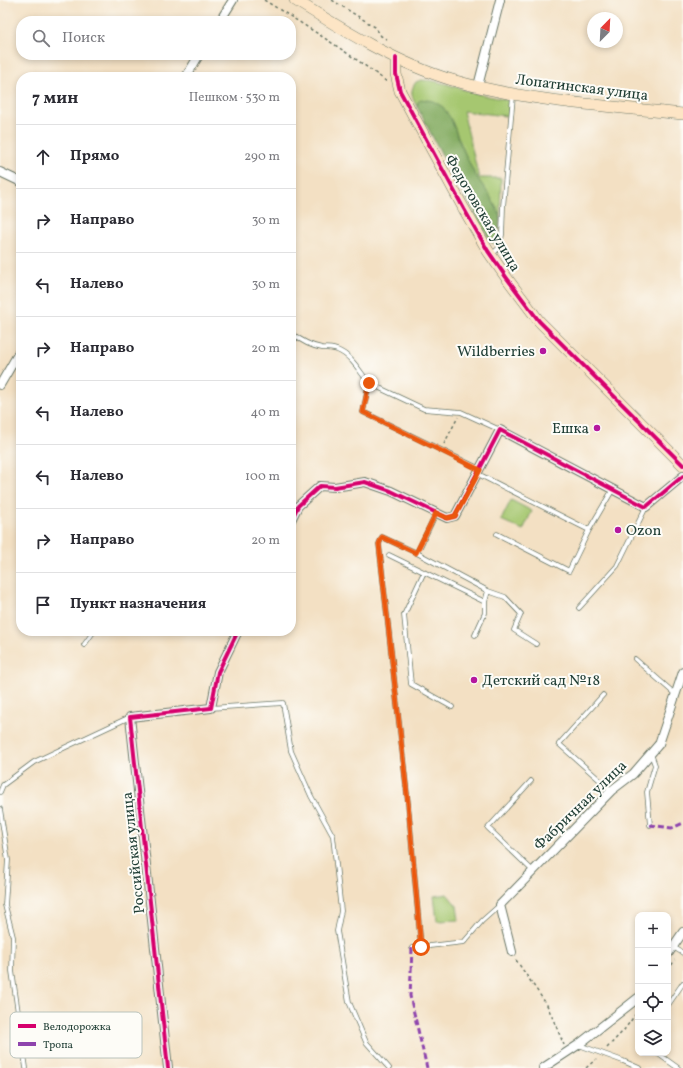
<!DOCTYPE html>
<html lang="ru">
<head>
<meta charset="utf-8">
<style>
  :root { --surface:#fff; --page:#f7f7f7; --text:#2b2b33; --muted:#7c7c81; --line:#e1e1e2 }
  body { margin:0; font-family:Vollkorn,serif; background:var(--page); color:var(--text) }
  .controls { position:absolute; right:12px; bottom:12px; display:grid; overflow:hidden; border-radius:8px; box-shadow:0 2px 6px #0003 }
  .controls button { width:36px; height:36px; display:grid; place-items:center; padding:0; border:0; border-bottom:1px solid var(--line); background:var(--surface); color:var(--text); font:20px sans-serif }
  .compass { position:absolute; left:587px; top:12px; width:36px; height:36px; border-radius:50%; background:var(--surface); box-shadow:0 2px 6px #0003; rotate:24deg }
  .stop { position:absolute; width:12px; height:12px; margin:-9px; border:3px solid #ea580c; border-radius:50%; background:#fff }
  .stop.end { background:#ea580c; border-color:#fff; box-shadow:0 1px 4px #0008 }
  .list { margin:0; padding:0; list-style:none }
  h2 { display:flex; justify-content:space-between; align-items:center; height:52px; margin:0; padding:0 16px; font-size:17px }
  h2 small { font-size:13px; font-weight:400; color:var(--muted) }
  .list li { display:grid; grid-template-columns:26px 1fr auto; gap:12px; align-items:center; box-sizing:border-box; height:64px; padding:0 16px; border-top:1px solid var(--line) }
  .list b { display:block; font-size:15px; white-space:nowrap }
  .list em { font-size:13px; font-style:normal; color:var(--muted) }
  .icon { flex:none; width:22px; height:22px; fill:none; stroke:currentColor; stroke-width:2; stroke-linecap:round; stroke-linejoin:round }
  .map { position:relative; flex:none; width:683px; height:1068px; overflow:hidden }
  .search { position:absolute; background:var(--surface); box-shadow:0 2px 6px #0003; left:16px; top:16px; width:280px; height:44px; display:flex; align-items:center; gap:10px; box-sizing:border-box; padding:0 14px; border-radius:16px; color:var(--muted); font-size:15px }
  .panel { position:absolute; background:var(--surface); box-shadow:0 2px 6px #0003; left:16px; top:72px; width:280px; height:564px; border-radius:16px }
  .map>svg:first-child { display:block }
  .green { fill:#a6c76f; stroke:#628252 }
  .forest { fill:#84ac62; stroke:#52744b }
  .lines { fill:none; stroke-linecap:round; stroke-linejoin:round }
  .lane-casing { stroke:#697666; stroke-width:5.5 }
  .street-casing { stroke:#697666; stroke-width:10 }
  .secondary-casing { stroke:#697666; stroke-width:12 }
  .path { stroke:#697666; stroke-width:1.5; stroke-dasharray:3 3; stroke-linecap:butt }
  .lane { stroke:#fff; stroke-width:4 }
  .street { stroke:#fff; stroke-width:8 }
  .secondary { stroke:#fde5c5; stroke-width:11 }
  .quiet { stroke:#8e44ad; stroke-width:3; stroke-dasharray:6 3; stroke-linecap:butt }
  .cycleway-casing { stroke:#fdfcf7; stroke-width:6 }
  .cycleway { stroke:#d6006c; stroke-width:4 }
  .route { stroke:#ea580c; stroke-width:5 }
  .poi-dot { fill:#b5179e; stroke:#fdfcf7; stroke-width:1.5 }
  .labels { text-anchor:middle; stroke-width:4; stroke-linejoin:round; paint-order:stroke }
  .street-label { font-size:15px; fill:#1f3d34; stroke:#fdfcf7 }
  .poi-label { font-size:15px; fill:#1f3d34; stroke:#fdfcf7; text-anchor:end }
  .key { fill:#fdfcf7; stroke:#bac3bc; stroke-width:1 }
  .key-label { font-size:11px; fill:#1f3d34 }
</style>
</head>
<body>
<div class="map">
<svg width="683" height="1068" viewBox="0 0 683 1068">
  <rect width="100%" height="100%" fill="#fdfcf7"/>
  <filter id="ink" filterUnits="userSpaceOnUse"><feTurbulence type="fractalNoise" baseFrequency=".025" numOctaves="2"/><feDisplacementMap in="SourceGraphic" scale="8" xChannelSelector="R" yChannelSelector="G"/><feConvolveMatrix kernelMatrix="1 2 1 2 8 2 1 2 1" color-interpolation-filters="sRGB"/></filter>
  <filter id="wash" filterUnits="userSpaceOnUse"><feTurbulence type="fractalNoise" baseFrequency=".012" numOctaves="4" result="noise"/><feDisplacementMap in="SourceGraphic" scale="16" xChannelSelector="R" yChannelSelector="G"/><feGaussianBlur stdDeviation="0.9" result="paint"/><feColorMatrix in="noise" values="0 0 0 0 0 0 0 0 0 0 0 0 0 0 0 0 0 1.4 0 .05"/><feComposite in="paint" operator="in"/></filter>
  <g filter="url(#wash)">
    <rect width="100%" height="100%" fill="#f3e0c3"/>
    <path class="green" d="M421 80C442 80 462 90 482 95 491 97 500 98 509 100L510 102 509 115 506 116 463 111 479 178H501L500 221C497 202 483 189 474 173 465 155 458 137 451 119L418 102 417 107C412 98 409 91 416 82Z
      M511 500 532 511 523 530 501 520Z
      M447 894 457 906 459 920 437 921 434 896Z"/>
    <path class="forest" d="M421 99 433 101 443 107 451 119 460 143 474 173 490 196 499 213 500 221 498 240 495 244 492 243 488 237 444 159 417 107 418 102Z"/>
  </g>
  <g filter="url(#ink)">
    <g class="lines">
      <defs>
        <path id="lane" d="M491 255 499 248 502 235 503 207 513 96
          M291 333C300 340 310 346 322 348 327 348 332 348 337 350 351 355 360 372 369 383L363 412 480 469
          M369 383 424 409 461 412 500 430
          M478 474 589 530 613 489
          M497 534 569 571 589 530
          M417 553 488 591 505 597 521 614 514 630 536 644
          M389 555 485 602 488 591
          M424 572 404 615 411 684 452 707
          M579 608 617 566 646 507
          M475 635 485 613V602
          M84 645 94 631
          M635 659 675 694
          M603 695 559 744 611 790
          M211 708 283 703 291 751 311 796 333 836 341 911 337 931 349 1002 366 1042 389 1068
          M531 781 488 828 533 871
          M0 792 3 785 34 762 130 717
          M0 809 8 860 5 905 13 937 12 971 26 1068
          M650 825 647 792 655 765 651 754
          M421 947 408 803 379 544 382 537 417 553 436 513
          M673 947 683 953
          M412 948 464 942 482 921 500 905
          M668 1005 683 983
          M579 1045 623 1061 639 1068
          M657 1053 678 1068"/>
        <path id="street" d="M220 21 233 0
          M186 77 199 55
          M478 86 500 0
          M0 172 21 182
          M0 385 21 349
          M291 520 298 506 320 486 335 487 365 482 391 491 447 518 455 516 500 430 646 507 683 476
          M512 952 500 905 612 790 633 774 659 744 683 672
          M668 954 683 932
          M168 1068 130 717 211 708 218 672 238 631
          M543 1068 578 1045 638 998"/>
        <path id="secondary" d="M295 0C343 30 398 64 452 80 524 101 608 106 683 114
          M396 58V74L400 91 464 209 488 251 506 277 539 321 683 465"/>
      </defs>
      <use href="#lane" class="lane-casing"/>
      <use href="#street" class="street-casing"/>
      <use href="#secondary" class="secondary-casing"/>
      <path class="path" d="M264 0C306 26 348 52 387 82
        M332 0 375 27 381 36 387 39
        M444 444 458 417
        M516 960 547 1005 564 1045
        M668 970 675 960
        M607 1048 624 1030 638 1011
        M586 1068 596 1059"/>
      <use href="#lane" class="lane"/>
      <use href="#street" class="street"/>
      <use href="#secondary" class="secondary"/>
      <path class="quiet" d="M650 825 672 828 683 823
        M412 948 410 996 427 1068"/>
      <defs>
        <path id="cycleway" d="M396 58V74L400 91 464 209 488 251 506 277 539 321 683 465
          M291 520 298 506 320 486 335 487 365 482 391 491 447 518 455 516 500 430 646 507 683 476
          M168 1068 130 717 211 708 218 672 238 631"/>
      </defs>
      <use href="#cycleway" class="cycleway-casing"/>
      <use href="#cycleway" class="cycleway"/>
    </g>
  </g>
  <g class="lines" filter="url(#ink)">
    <path class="route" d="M369 383 363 412 480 470 455 516 447 518 436 513 416 553 382 537 379 544 408 803 421 947"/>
  </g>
  <g class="poi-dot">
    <circle cx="543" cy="351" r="4"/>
    <circle cx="597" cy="428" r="4"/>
    <circle cx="618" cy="530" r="4"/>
    <circle cx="474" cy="680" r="4"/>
  </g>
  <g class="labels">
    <g class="street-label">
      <text transform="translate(582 87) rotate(7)" y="5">Лопатинская улица</text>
      <text transform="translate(483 213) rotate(59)" y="5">Федотовская улица</text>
      <text transform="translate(580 805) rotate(-44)" y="5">Фабричная улица</text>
      <text transform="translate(133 853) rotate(-96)" y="5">Российская улица</text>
    </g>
    <g class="poi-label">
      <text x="535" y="356">Wildberries</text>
      <text x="589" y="433">Ешка</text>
      <text x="626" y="535" text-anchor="start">Ozon</text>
      <text x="482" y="685" text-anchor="start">Детский сад №18</text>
    </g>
  </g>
  <rect x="10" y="1012" width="132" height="46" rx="6" class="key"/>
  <rect x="18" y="1024" width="18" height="4" fill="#d6006c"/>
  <rect x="18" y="1042" width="18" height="4" fill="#8e44ad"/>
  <g class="key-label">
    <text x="43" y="1030">Велодорожка</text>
    <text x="43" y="1048">Тропа</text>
  </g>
</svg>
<div class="controls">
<button>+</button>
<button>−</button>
<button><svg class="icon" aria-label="locate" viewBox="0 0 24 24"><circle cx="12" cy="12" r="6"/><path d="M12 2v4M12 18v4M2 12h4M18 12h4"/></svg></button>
<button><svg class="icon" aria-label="layers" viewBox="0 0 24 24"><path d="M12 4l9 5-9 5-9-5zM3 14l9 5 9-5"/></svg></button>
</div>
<svg class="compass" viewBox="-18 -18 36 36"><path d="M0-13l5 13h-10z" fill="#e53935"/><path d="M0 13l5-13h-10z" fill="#7c7c81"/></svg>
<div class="stop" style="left:421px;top:947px"></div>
<div class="stop end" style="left:369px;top:383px"></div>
<div class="search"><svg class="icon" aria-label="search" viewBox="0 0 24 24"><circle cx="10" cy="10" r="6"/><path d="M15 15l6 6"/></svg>Поиск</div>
<section class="panel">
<h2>7 мин<small>Пешком · 530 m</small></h2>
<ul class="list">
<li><svg class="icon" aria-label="ahead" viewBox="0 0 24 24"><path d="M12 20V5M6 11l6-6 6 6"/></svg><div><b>Прямо</b></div><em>290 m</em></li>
<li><svg class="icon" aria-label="right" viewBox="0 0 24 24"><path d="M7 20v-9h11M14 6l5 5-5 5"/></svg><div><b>Направо</b></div><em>30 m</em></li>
<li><svg class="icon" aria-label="left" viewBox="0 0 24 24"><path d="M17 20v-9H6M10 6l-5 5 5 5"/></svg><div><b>Налево</b></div><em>30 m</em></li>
<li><svg class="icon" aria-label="right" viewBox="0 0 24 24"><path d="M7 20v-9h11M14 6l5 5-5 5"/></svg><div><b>Направо</b></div><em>20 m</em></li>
<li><svg class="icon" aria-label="left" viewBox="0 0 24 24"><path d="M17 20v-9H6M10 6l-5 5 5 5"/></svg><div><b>Налево</b></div><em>40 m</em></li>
<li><svg class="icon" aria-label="left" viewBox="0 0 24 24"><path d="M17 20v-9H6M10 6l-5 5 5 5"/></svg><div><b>Налево</b></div><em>100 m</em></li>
<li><svg class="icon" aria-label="right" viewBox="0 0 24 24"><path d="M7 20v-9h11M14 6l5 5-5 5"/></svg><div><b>Направо</b></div><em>20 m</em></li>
<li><svg class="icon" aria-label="arrive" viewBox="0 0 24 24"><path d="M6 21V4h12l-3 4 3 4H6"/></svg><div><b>Пункт назначения</b></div></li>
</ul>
</section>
</div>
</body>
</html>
